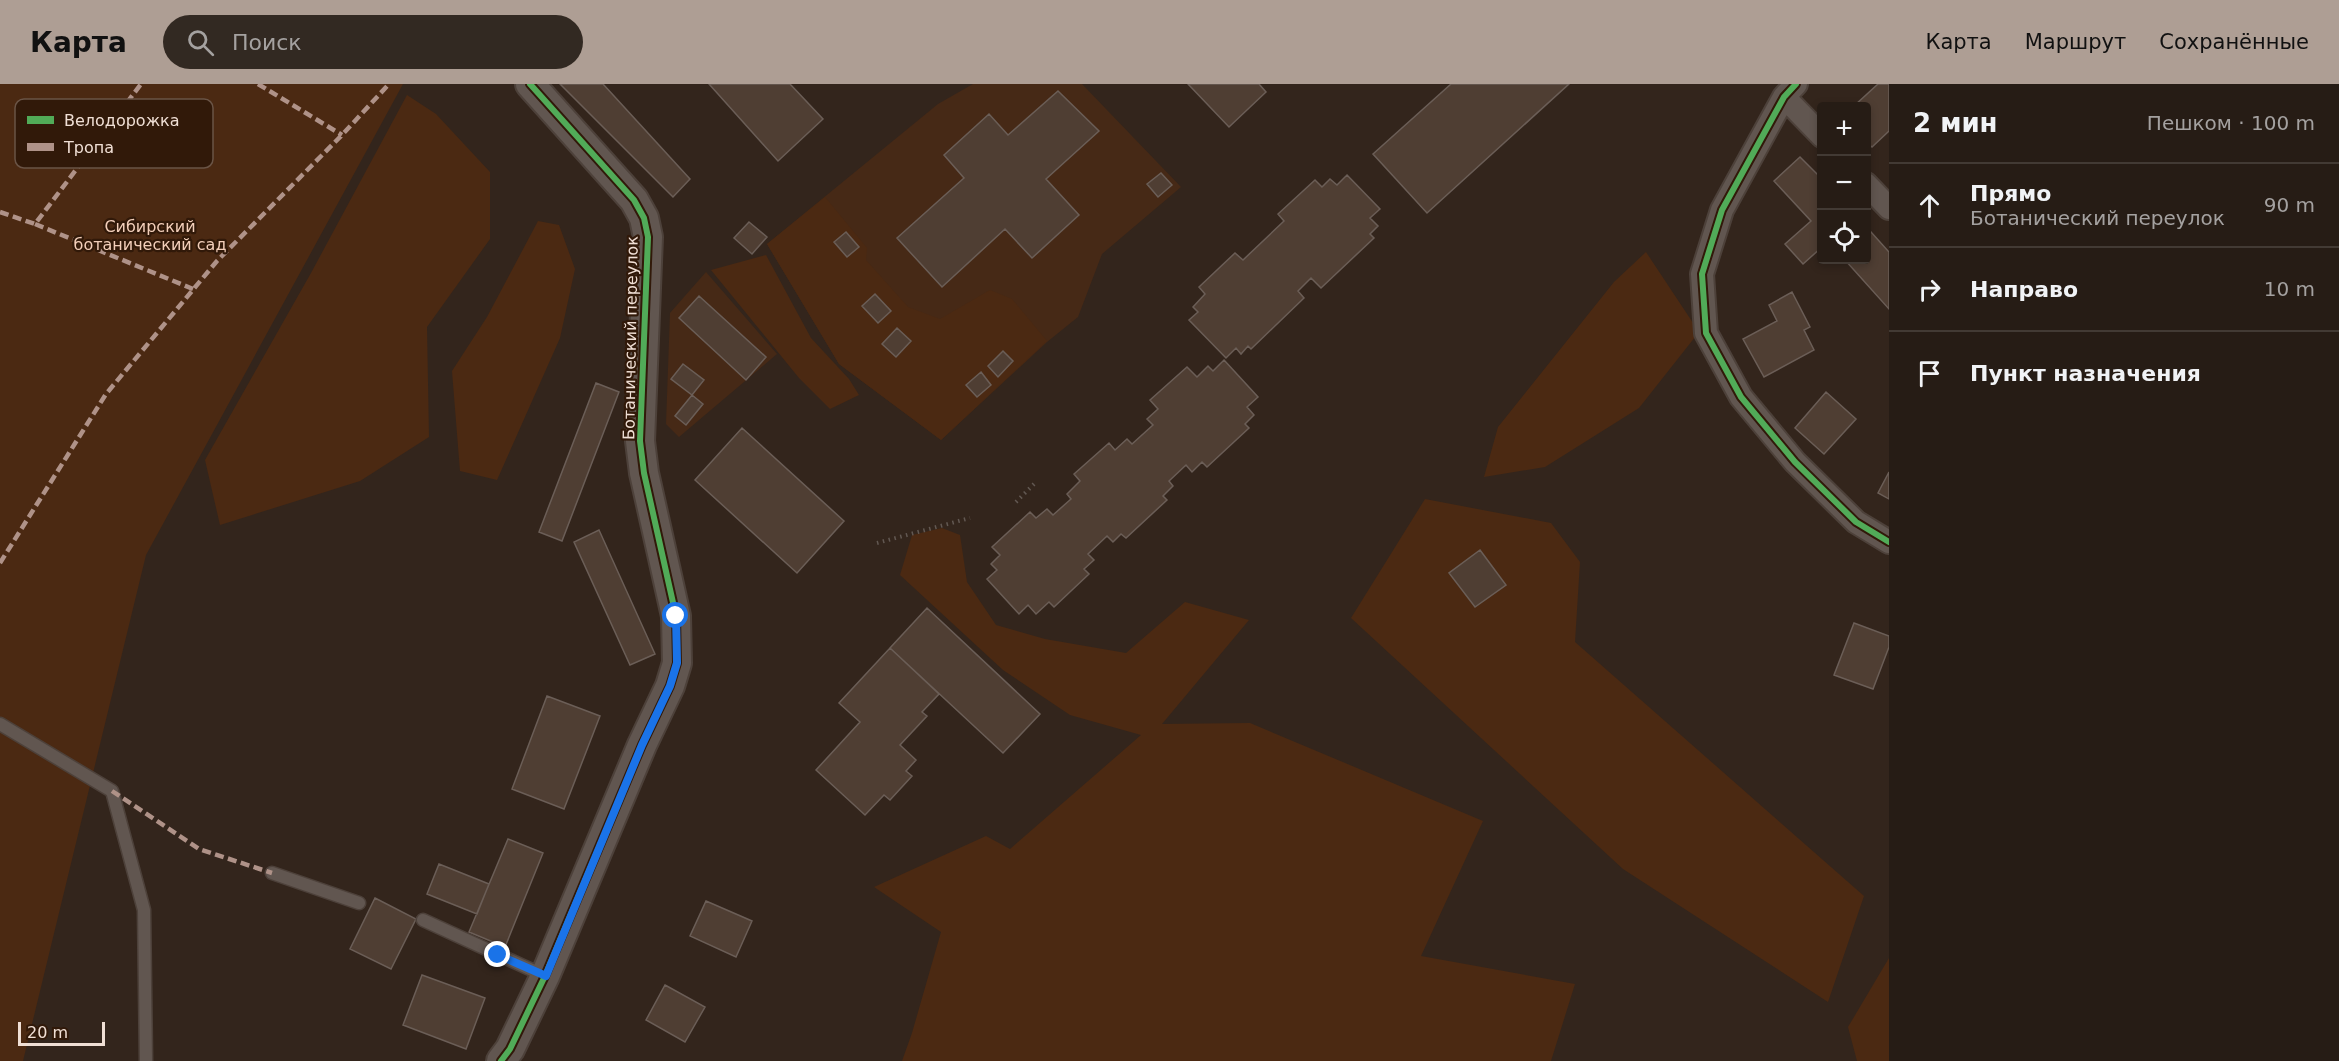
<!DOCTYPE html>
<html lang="ru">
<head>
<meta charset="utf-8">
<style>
  :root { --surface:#261c15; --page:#322922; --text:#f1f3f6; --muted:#a4a1a0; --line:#423a34; --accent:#ae9e94 }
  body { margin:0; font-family:"DejaVu Sans",sans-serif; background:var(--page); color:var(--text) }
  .controls { position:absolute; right:18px; top:18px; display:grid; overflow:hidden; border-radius:6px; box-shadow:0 3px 9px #0003 }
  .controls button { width:54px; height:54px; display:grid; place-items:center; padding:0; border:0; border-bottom:2px solid var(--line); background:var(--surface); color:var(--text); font:30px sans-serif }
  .scale { position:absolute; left:18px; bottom:15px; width:87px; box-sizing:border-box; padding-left:6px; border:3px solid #f0dfd5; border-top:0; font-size:16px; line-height:21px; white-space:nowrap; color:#f0dfd5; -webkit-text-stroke:4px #311909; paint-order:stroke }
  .stop { position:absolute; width:18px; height:18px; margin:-14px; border:4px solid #1a73e8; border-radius:50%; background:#fff }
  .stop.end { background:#1a73e8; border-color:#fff; box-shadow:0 2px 6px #0008 }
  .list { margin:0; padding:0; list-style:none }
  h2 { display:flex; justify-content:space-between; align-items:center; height:78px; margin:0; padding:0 24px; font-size:26px }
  h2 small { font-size:20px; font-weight:400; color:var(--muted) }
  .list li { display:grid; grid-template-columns:39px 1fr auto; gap:18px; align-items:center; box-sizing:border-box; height:84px; padding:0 24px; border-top:2px solid var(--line) }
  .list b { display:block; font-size:22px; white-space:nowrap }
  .list p { margin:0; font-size:20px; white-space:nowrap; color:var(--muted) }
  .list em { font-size:20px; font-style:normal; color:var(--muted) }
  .icon { flex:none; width:33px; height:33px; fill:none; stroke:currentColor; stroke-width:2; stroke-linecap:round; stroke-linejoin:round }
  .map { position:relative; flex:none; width:1889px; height:977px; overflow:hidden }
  header { display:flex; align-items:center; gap:36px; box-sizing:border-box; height:84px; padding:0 30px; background:var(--accent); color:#111 }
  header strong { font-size:28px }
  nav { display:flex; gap:33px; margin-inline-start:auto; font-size:21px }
  .search { width:420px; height:54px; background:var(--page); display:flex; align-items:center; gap:15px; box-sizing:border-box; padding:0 21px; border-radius:33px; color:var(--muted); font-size:22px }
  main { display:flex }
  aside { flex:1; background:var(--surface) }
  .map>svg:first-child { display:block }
  .built { fill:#462916 }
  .green { fill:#4b2912 }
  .building { fill:#4f3e33; stroke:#6b5e57; stroke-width:1.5 }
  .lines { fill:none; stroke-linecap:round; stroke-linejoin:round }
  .service-casing { stroke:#4d413a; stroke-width:15 }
  .minor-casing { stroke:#4d413a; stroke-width:26 }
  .tertiary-casing { stroke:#4d413a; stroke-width:32 }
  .path { stroke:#625852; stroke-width:4; stroke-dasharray:1.5 4.5; stroke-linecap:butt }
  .service { stroke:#615650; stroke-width:12 }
  .minor { stroke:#615650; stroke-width:22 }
  .tertiary { stroke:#615650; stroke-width:28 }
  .quiet { stroke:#af9288; stroke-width:4.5; stroke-dasharray:9 4.5; stroke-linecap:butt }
  .cycleway-casing { stroke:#311909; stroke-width:10 }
  .cycleway { stroke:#51ab58; stroke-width:6 }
  .route { stroke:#1a73e8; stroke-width:8 }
  .labels { text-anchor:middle; stroke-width:4.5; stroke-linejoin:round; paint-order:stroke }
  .park-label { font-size:16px; fill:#f3cfba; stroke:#311909 }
  .street-label { font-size:16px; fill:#f0dfd5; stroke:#311909 }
  .key { fill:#311909; stroke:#6a5446; stroke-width:1.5 }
  .key-label { font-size:16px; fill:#f0dfd5 }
</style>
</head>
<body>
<header>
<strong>Карта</strong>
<div class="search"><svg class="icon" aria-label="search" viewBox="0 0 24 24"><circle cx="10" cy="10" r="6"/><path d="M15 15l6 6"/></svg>Поиск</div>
<nav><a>Карта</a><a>Маршрут</a><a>Сохранённые</a></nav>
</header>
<main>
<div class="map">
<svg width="1889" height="977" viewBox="0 0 1889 977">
  <rect width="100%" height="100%" fill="#33251c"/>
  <path class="built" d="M973 0H1082L1181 103 1102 170 1078 233 1047 258 941 356 839 280 767 160 938 20Z
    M706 188 777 270 679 353 666 340 670 229Z"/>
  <path class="green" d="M0 0H403L146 471 23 977H0Z
    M407 11 436 30 490 88V155L427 243 429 353 360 397 220 441 205 376 311 189Z
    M825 113 867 164 866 176 908 223 940 235 990 206 1012 215 1047 257 941 356 839 280 767 160Z
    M538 137 559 141 575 185 560 254 497 396 460 387 452 287 487 233Z
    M1646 168 1699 248 1639 324 1545 383 1484 393 1498 343 1614 198Z
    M766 171 811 254 849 295 859 311 830 325 799 294 711 186Z
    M1425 415 1551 439 1580 478 1575 558 1864 812 1828 918 1623 785 1351 534Z
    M942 444 960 451 967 498 996 541 1045 555 1126 569 1185 518 1249 536 1162 640 1250 639 1483 737 1421 872 1575 900 1551 977H902L912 949 941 848 874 803 986 752 1010 765 1141 651 1070 631 1003 586 900 491 912 451Z
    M1889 874V977H1857L1848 943Z"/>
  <path class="building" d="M560 0H603L690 95 673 113Z
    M709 0H790L823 35 778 77Z
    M1188 0H1259L1266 8 1229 43Z
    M1451 0H1569L1427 129 1373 70Z
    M1878 0H1889V47L1872 63 1866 58V22H1854Z
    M1058 7 1099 47 1046 95 1079 131 1032 174 1005 145 942 203 897 154 964 94 944 71 989 30 1008 51Z
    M1800 73 1822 95V163L1803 180 1785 160 1811 137 1774 97Z
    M1161 89 1172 101 1158 113 1147 100Z
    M1347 91 1380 125 1370 134 1378 142 1370 150 1374 154 1321 204 1311 194 1298 207 1304 214 1251 265 1248 262 1241 270 1236 264 1226 274 1189 236 1198 228 1193 223 1205 210 1199 203 1235 169 1243 176 1284 137 1278 130 1315 96 1322 103 1330 95 1337 101Z
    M749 138 767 153 752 170 734 154Z
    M846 148 859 163 847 173 834 158Z
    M1871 148 1889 168V225L1845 176H1866V152Z
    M1792 208 1810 243 1804 246 1814 266 1764 293 1743 255 1777 237 1769 221Z
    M875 210 891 227 878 239 862 222Z
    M699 212 766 273 746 296 679 234Z
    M897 244 911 257 896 273 882 260Z
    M1003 267 1013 277 998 293 988 282Z
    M1224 276 1258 313 1247 323 1254 331 1245 340 1249 344 1207 383 1202 378 1192 388 1186 381 1169 397 1173 402 1163 412 1167 416 1126 454 1121 450 1113 458 1107 452 1088 470 1094 476 1084 485 1089 490 1054 523 1049 518 1036 530 1028 521 1019 530 987 495 997 486 991 480 1000 471 992 463 1030 428 1036 434 1047 425 1053 431 1071 415 1067 410 1080 397 1074 390 1109 359 1115 366 1127 355 1132 360 1153 341 1147 335 1158 325 1150 316 1187 283 1197 293 1208 282 1213 287Z
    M683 280 704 296 692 311 671 295Z
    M981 288 991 301 977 313 966 301Z
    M596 299 619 308 562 457 539 448Z
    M1826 308 1856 335 1824 370 1795 344Z
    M692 311 703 320 686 341 675 332Z
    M742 344 844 437 797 489 695 396Z
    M1889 388V415L1878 409Z
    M599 446 655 570 630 581 574 458Z
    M1480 466 1506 501 1475 523 1449 489Z
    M927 524 1040 630 1003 669 890 564Z
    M1854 539 1889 552V563L1873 605 1834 591Z
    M890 564 939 610 922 628 927 632 900 661 916 676 906 687 912 692 890 716 884 711 865 731 816 686 860 638 839 619Z
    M547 612 600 632 564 725 512 705Z
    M508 755 543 769 505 863 469 848Z
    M439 780 489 800 477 830 427 810Z
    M375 814 416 835 391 885 350 865Z
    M706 817 752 837 736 873 690 852Z
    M422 891 485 914 466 965 403 941Z
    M665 901 705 923 685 958 646 936Z"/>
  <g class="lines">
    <defs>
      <path id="service" d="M0 640 112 707 144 826 146 977
        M272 789 359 819
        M423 836 545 892"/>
      <path id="minor" d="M1796 0 1784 13 1722 126 1702 190 1706 249 1741 313 1795 378 1856 438 1889 458
        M1784 13 1822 52
        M1866 100 1889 124"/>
      <path id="tertiary" d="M501 977 510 965 545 892 642 661 670 602 677 579 676 532 644 389 640 357 648 153 644 134 634 116 530 0"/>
    </defs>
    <use href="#service" class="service-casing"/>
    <use href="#minor" class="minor-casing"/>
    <use href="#tertiary" class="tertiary-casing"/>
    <path class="path" d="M1016 418 1037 397
      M877 459 970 434"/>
    <use href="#service" class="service"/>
    <use href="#minor" class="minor"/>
    <use href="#tertiary" class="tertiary"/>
    <path class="quiet" d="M258 0 342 51
      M0 128 35 140 141 0
      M35 140 193 205
      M0 479 106 310 217 177 342 51 389 0
      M112 707 199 765 272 789"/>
    <defs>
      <path id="cycleway" d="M1796 0 1784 13 1722 126 1702 190 1706 249 1741 313 1795 378 1856 438 1889 458
        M501 977 510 965 545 892 642 661 670 602 677 579 676 532 644 389 640 357 648 153 644 134 634 116 530 0"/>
    </defs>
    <use href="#cycleway" class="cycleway-casing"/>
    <use href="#cycleway" class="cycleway"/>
  </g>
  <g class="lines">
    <path class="route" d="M498 871 546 892 642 661 670 602 677 579 676 532"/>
  </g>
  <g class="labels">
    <g class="park-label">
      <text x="150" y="148">Сибирский<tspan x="150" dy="18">ботанический сад</tspan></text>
    </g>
    <g class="street-label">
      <text transform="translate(630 254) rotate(-89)" y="6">Ботанический переулок</text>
    </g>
  </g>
  <rect x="15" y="15" width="198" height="69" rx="9" class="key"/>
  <rect x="27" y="32" width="27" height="8" fill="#51ab58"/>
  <rect x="27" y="59" width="27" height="8" fill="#af9288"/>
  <g class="key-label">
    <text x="64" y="42">Велодорожка</text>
    <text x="64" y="69">Тропа</text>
  </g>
</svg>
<div class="controls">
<button>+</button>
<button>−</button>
<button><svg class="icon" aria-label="locate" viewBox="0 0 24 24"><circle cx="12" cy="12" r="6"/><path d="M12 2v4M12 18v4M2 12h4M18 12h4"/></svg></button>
</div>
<div class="scale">20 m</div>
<div class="stop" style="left:676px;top:532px"></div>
<div class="stop end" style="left:498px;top:871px"></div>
</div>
<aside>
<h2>2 мин<small>Пешком · 100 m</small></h2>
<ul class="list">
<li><svg class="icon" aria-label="ahead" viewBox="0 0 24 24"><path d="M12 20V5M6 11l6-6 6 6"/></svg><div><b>Прямо</b><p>Ботанический переулок</p></div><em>90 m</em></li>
<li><svg class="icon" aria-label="right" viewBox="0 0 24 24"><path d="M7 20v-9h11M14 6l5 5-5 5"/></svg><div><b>Направо</b></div><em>10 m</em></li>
<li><svg class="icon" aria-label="arrive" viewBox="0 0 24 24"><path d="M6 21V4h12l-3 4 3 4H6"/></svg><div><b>Пункт назначения</b></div></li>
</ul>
</aside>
</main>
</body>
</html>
